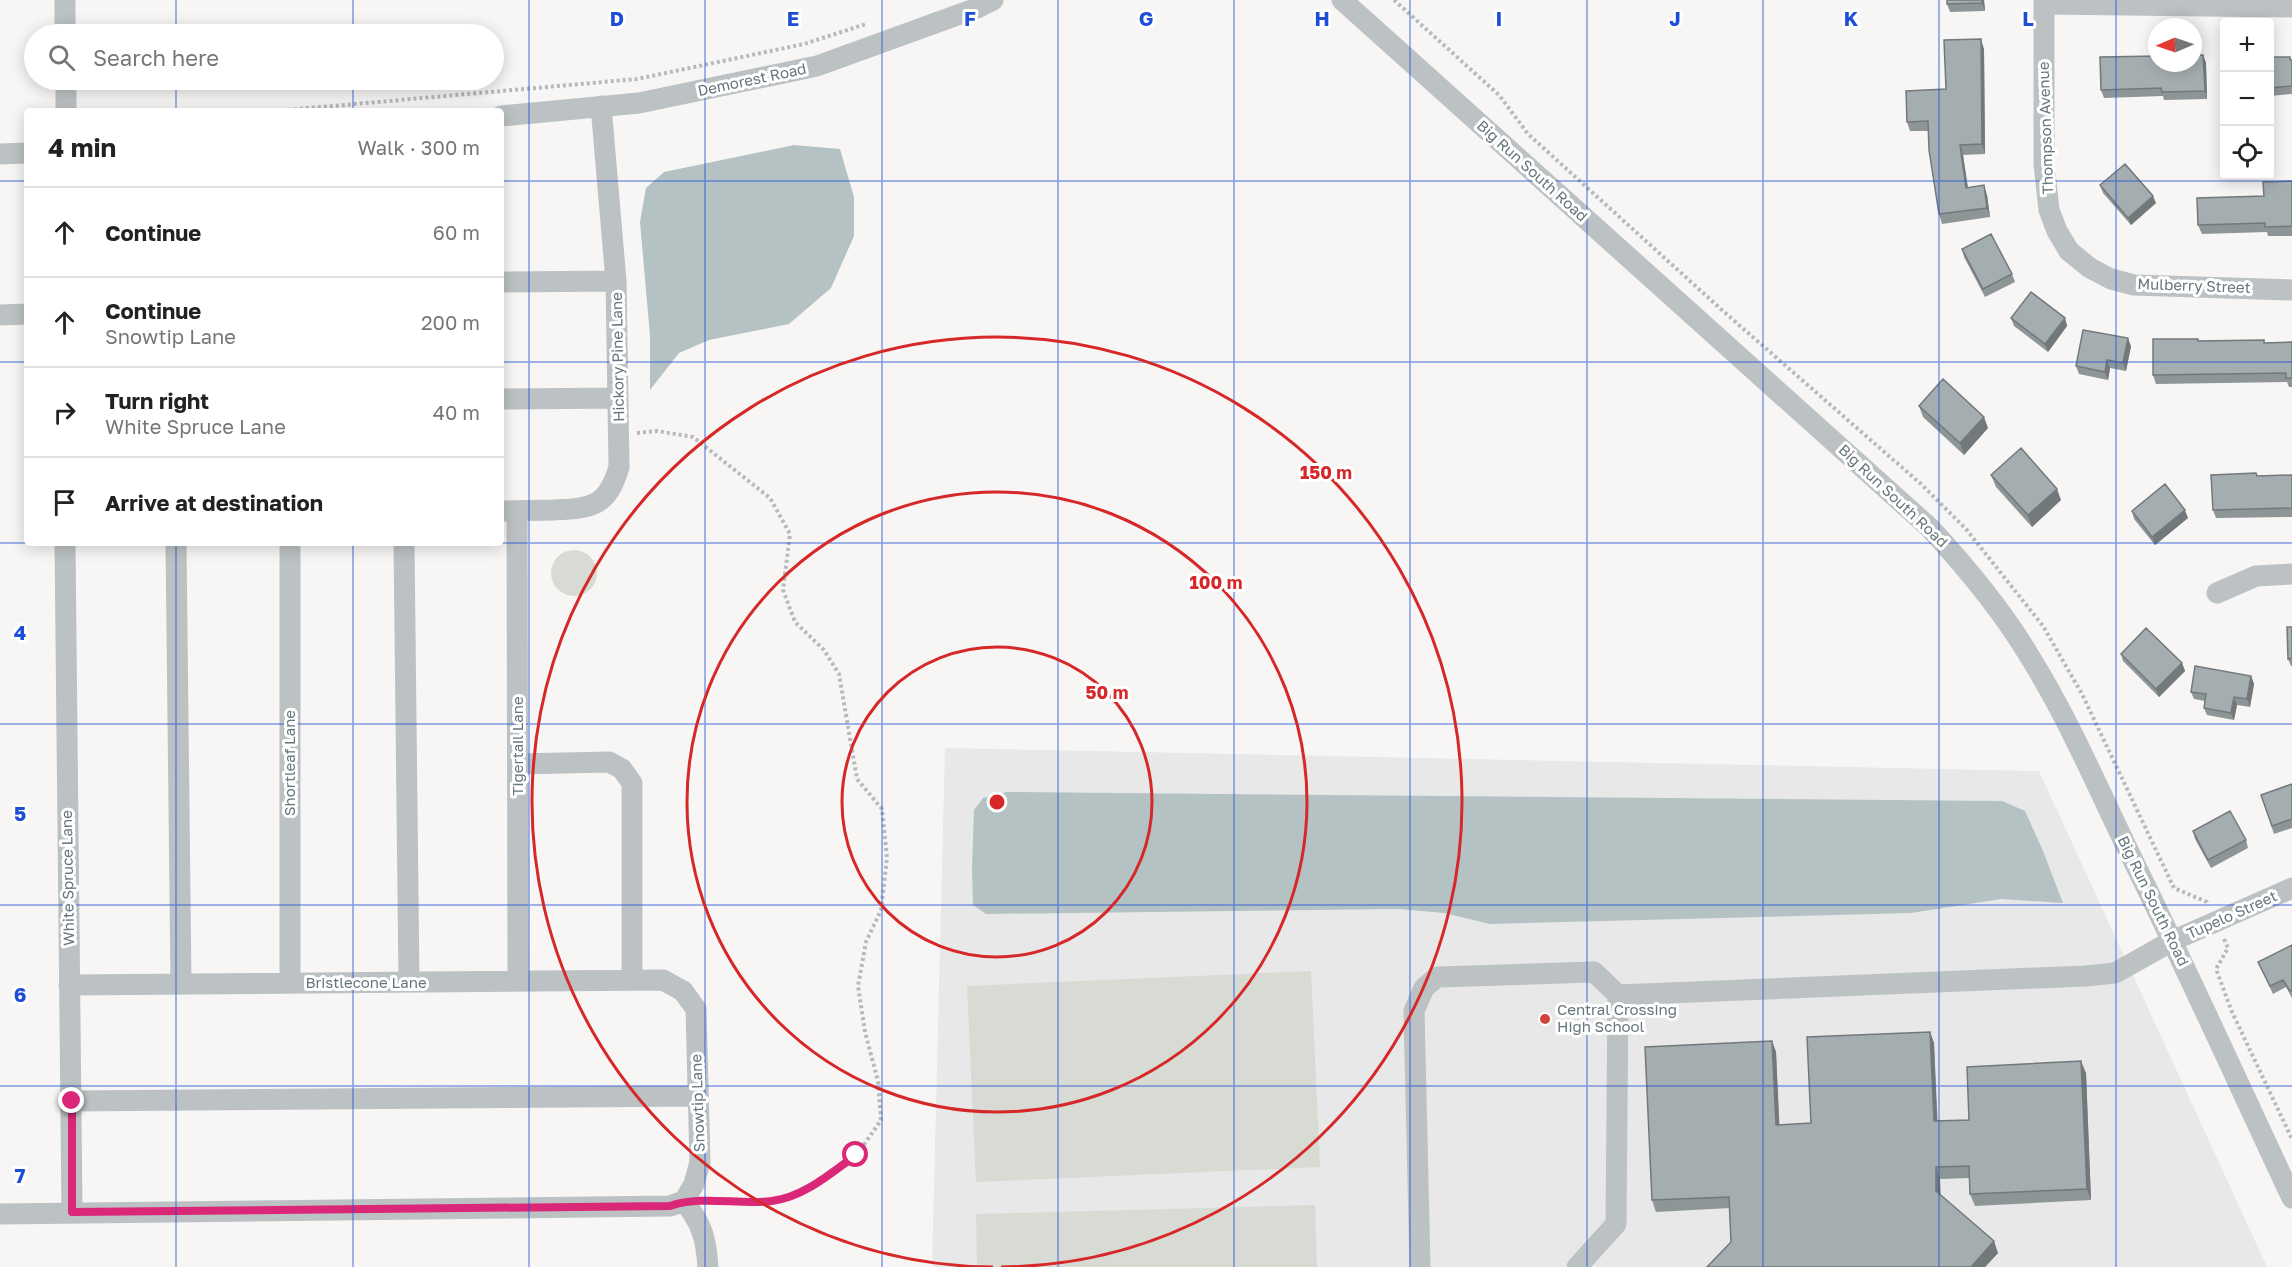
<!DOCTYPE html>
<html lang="en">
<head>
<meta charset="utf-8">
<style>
  :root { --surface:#fff; --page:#f2f2f2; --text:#222; --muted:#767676; --line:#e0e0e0 }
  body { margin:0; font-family:"Golos Text",sans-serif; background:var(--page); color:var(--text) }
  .controls { position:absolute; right:18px; top:18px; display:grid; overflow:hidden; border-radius:6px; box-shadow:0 3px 15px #0003 }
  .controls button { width:54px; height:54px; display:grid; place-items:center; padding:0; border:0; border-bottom:2px solid var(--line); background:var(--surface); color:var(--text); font:30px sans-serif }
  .compass { position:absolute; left:2148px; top:18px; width:54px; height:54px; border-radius:50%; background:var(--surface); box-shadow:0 3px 15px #0003; rotate:268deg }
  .stop { position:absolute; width:18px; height:18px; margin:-14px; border:4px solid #db2777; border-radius:50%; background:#fff }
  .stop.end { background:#db2777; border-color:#fff; box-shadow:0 2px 6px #0008 }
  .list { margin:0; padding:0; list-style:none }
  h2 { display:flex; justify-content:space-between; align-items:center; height:78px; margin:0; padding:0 24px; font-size:26px }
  h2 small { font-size:20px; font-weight:400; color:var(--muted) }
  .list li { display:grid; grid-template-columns:39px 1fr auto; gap:18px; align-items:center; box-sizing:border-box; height:90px; padding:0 24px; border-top:2px solid var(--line) }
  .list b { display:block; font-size:22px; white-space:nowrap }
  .list p { margin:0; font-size:20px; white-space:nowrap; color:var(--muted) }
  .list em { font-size:20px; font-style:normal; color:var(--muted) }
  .icon { flex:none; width:33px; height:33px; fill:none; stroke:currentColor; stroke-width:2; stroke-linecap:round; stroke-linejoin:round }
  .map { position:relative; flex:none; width:2292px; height:1267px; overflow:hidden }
  .search { position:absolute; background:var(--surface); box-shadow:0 3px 15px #0003; left:24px; top:24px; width:480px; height:66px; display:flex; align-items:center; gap:15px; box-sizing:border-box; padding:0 21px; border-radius:33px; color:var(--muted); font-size:22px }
  .panel { position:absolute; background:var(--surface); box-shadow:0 3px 15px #0003; left:24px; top:108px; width:480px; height:438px; border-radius:6px }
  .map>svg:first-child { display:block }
  .built { fill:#e7e8e7 }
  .green { fill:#d8dbd4 }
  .water { fill:#b5c2c4 }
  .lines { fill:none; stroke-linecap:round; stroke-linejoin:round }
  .path { stroke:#b6babc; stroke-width:4; stroke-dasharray:3 3; stroke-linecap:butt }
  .minor { stroke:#bcc1c3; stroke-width:21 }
  .wall { fill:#8d9597 }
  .shaded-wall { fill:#73797b }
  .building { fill:#a4adb0; stroke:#73797b; stroke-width:1.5 }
  .route { stroke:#db2777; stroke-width:8 }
  .grid { fill:none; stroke:#1d4ed8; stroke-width:1.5; stroke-opacity:0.55 }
  .ring { fill:none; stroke:#d62828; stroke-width:3 }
  .poi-dot { fill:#d0443b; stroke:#fff; stroke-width:2 }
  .labels { text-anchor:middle; stroke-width:6; stroke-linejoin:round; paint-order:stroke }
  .street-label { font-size:15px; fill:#65767c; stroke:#fff }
  .poi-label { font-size:15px; fill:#65767c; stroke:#fff; text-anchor:start }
  .grid-label { font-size:20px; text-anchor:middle; font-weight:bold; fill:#1d4ed8; stroke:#fff; stroke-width:6; stroke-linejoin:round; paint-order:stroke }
  .centre { fill:#d62828; stroke:#fff; stroke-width:3 }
  .ring-label { font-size:18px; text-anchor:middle; font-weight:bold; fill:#d62828; stroke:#fff; stroke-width:6; stroke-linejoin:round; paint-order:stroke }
</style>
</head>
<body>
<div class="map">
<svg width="2292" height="1267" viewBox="0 0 2292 1267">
  <rect width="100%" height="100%" fill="#f7f6f4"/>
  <path class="built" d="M945 748 2039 771 2267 1267H932Z"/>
  <path class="green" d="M551 573a23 23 0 1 1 46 0a23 23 0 1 1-46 0Z
    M1311 971 1320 1167 976 1182 967 986Z
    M1315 1205 1317 1267H977L976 1214Z"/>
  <path class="water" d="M794 145 840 149 854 197V236L831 288 789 324 709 340 679 353 650 390V336L640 222 646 188 664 172Z
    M1006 792 2002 801 2025 811 2043 851 2063 903 2001 899 1911 913 1490 924 1444 913 1399 909 986 914 973 905 972 869 974 810 983 798Z"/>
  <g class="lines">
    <path class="path" d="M1394 0 1499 95 1528 134 1723 311 1921 484 1966 529 2043 626 2082 694 2174 888 2207 902 2208 905
      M276 111 637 79 804 44 866 24
      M637 433 657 431 693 437 770 498 790 534 783 590 795 622 824 650 839 674 857 779 882 809 887 858 881 910 866 942 858 986 865 1032 878 1081 881 1120 857 1155 808 1188 773 1201H709
      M2224 939 2228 948 2216 969 2232 1012 2292 1139"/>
    <path class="minor" d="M65 0V34
      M1342 0 1930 528C1967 568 2002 610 2030 657 2068 718 2096 784 2127 848 2184 963 2237 1081 2292 1198
      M2044 0V164L2049 210 2057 231 2069 251 2090 268 2111 279 2134 285 2292 290
      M2044 4 2292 7
      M66 80V111
      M501 116 639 103 817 66 977 8 993 0
      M0 154 27 153
      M501 282 616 281
      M0 315 27 314
      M501 399 618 398
      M501 511C518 511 535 510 553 510 591 508 607 508 619 467L616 281 601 106
      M517 511 518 981
      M65 543 72 1212
      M176 543 181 984
      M290 543V983
      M404 543 409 982
      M2217 593 2256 576 2292 574
      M518 764 609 762 622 769 632 783V980
      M1618 995 2086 976 2115 973 2172 941 2292 888
      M72 1101 698 1096
      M684 1201C702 1224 706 1238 708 1267
      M0 1214 670 1206 684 1201 694 1184 700 1162 696 1009 683 991 663 980 69 985
      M1420 1267 1414 1011 1424 988 1437 977 1594 972 1618 995 1616 1224 1577 1267"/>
  </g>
  <path class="wall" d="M1947 0H1984L1985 11 1950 12 1947 4Z
    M1984 49 1985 154 1963 155 1968 187 1987 195 1990 217 1942 224 1939 214 1929 131H1910L1907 122 1946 89Z
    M2203 55 2206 63 2207 99 2164 100 2163 96 2104 98 2101 90Z
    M2270 57H2290L2291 60H2292V94L2270 96Z
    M2292 181V236H2268L2267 232 2202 234 2198 225 2264 196Z
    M2100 185 2156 203 2131 225 2103 193Z
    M1962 249 2012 274 2015 282 1985 297 1964 257Z
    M2011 318H2065L2067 326 2048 352 2014 326Z
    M2264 340 2265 343 2292 342V387H2289L2287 382 2156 384 2153 375 2199 341Z
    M2131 346 2126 371 2110 368 2108 380 2079 374 2076 366Z
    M1919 406 1988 428 1964 455 1923 417Z
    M1991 475 2061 500 2032 527 1996 487Z
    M2292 475V517L2216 518 2213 510 2258 476Z
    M2132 511 2188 518 2155 545 2134 519Z
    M2292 627V666H2291L2288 659Z
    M2121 654 2182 663 2185 671 2159 697 2123 661Z
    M2251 676 2254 684 2250 707 2237 705 2234 720 2207 715 2204 708 2205 701 2194 699 2191 692Z
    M2292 784V828L2274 834 2261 795Z
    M2193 831 2246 840 2248 848 2211 868 2195 839Z
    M2292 945V998L2286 987 2273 994 2258 962Z
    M1930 1032 1934 1043 1937 1121 1969 1120 2086 1073 2091 1200 1975 1206 1970 1194V1178L1940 1179V1194L1998 1253 1985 1267H1707L1731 1242 1730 1208 1656 1212 1652 1200 1772 1041 1776 1052 1779 1125 1811 1123Z"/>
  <path class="shaded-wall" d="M1982 0H1984L1985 11 1982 3Z
    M1981 39 1984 49 1985 154 1982 144Z
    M2203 55 2206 63 2207 99 2205 91Z
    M1960 145 1963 155 1969 197 1966 188Z
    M1984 185 1987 195 1990 217 1987 208Z
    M2153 196 2156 203 2131 225 2128 218Z
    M2065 318 2067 326 2048 352 2045 344Z
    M2128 338 2131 346 2126 371 2123 363Z
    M2107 360 2110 368 2108 380 2105 372Z
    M1984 417 1988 428 1964 455 1960 443Z
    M2057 489 2061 500 2032 527 2028 515Z
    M2185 510 2188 518 2155 545 2152 537Z
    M2182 663 2185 671 2159 697 2156 689Z
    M2251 676 2254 684 2250 707 2247 699Z
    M2234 697 2237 705 2234 720 2231 713Z
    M1930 1032 1934 1043 1938 1133 1934 1121Z
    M1772 1041 1776 1052 1780 1137 1776 1125Z
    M2081 1061 2086 1073 2091 1200 2087 1189Z
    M1936 1167 1940 1179 1941 1202 1936 1191Z
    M1994 1241 1998 1253 1985 1267H1971Z"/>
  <path class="building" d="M1947 0H1982V3L1947 4Z
    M1981 39 1982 144 1960 145 1966 188 1984 185 1987 208 1939 214 1929 150 1928 121 1907 122 1906 91 1946 89 1944 40Z
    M2193 55H2203L2205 91 2162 92 2161 88 2101 90 2100 57 2157 56V63H2193Z
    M2270 57H2290V60H2292V86L2270 88Z
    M2125 164 2153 196 2128 218 2100 185Z
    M2292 181V226L2265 227V223L2198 225 2197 198 2264 196 2263 182Z
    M1991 234 2012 274 1983 289 1962 249Z
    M2031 292 2065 318 2045 344 2011 318Z
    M2083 330 2128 338 2123 363 2107 360 2105 372 2076 366Z
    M2153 339H2198V341L2264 340V343L2292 342V378H2286V373L2153 375Z
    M1943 379 1984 417 1960 443 1919 406Z
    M2021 448 2057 489 2028 515 1991 475Z
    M2256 473 2257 476 2292 475V508L2213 510 2211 475Z
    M2165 484 2185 510 2152 537 2132 511Z
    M2287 627H2292V658L2288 659Z
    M2146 628 2182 663 2156 689 2121 654Z
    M2195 666 2251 676 2247 699 2234 697 2231 713 2204 708 2206 694 2191 692Z
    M2292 784V819L2272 826 2261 795Z
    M2230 811 2246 840 2208 860 2193 831Z
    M2292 945V990L2290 991 2283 980 2270 986 2258 962Z
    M1930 1032 1934 1121 1969 1120 1967 1067 2081 1061 2087 1189 1970 1194 1969 1166 1936 1167V1191L1994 1241 1971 1267H1707L1731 1242 1729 1197 1652 1200 1645 1047 1772 1041 1776 1125 1811 1123 1807 1037Z"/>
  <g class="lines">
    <path class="route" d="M72 1101V1212L670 1206C702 1195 738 1205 772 1201 804 1197 831 1173 856 1155"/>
  </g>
  <path class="grid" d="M176 0V34M353 0V34M529 0V1267M705 0V1267M882 0V1267M1058 0V1267M1234 0V1267M1410 0V1267M1587 0V1267M1763 0V1267M1939 0V1267M2116 0V1267M176 80V111M353 80V111M0 181H27M501 181H2292M0 362H27M501 362H2292M0 543H27M27 543H501M176 543V1267M353 543V1267M501 543H2292M0 724H2292M0 905H2292M0 1086H2292"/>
  <g class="ring">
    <circle cx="997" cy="802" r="155"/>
    <circle cx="997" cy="802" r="310"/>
    <path d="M993 1267A465 465 0 1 1 1001 1267"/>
  </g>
  <circle class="poi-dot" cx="1545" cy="1019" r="6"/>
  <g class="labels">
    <g class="street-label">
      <text transform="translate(752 80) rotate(-12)" y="5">Demorest Road</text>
      <text transform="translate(2046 128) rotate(-92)" y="5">Thompson Avenue</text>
      <text transform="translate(1532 171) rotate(42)" y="5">Big Run South Road</text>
      <text transform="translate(2194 286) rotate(2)" y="5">Mulberry Street</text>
      <text transform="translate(618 357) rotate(-91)" y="5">Hickory Pine Lane</text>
      <text transform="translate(1893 496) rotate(43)" y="5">Big Run South Road</text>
      <text transform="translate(518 746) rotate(-90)" y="5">Tigertail Lane</text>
      <text transform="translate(290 763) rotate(-90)" y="5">Shortleaf Lane</text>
      <text transform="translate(68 878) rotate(-91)" y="5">White Spruce Lane</text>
      <text transform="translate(2153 901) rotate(64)" y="5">Big Run South Road</text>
      <text transform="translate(2232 915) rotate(-24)" y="5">Tupelo Street</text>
      <text x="366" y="988">Bristlecone Lane</text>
      <text transform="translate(698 1103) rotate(-92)" y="5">Snowtip Lane</text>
    </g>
    <g class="poi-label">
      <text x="1557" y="1015">Central Crossing<tspan x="1557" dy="17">High School</tspan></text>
    </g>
  </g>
  <g class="grid-label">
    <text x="617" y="26">D</text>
    <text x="793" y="26">E</text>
    <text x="970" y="26">F</text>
    <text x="1146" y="26">G</text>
    <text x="1322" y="26">H</text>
    <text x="1499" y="26">I</text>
    <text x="1675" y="26">J</text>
    <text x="1851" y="26">K</text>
    <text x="2028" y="26">L</text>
    <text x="20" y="640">4</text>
    <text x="20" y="821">5</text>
    <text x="20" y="1002">6</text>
    <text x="20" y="1183">7</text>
  </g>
  <circle cx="997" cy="802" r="9" class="centre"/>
  <g class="ring-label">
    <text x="1326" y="479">150 m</text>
    <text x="1216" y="589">100 m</text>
    <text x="1107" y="699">50 m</text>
  </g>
</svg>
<div class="controls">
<button>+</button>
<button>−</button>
<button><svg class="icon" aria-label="locate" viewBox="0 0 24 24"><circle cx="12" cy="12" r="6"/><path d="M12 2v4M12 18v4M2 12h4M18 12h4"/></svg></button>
</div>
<svg class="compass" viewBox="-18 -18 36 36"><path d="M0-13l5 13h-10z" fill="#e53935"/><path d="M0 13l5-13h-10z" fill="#767676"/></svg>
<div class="stop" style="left:856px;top:1155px"></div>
<div class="stop end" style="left:72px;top:1101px"></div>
<div class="search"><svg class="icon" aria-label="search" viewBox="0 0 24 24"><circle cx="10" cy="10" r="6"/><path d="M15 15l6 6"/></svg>Search here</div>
<section class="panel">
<h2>4 min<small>Walk · 300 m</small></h2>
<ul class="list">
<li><svg class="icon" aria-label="ahead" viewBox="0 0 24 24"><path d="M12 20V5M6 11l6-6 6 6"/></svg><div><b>Continue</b></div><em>60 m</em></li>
<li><svg class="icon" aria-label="ahead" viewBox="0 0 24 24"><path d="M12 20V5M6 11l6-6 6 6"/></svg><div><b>Continue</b><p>Snowtip Lane</p></div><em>200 m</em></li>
<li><svg class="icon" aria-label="right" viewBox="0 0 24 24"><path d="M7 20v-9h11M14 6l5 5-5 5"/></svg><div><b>Turn right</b><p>White Spruce Lane</p></div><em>40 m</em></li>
<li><svg class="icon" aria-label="arrive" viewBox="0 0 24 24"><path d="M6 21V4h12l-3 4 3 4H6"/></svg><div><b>Arrive at destination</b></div></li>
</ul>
</section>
</div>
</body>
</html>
